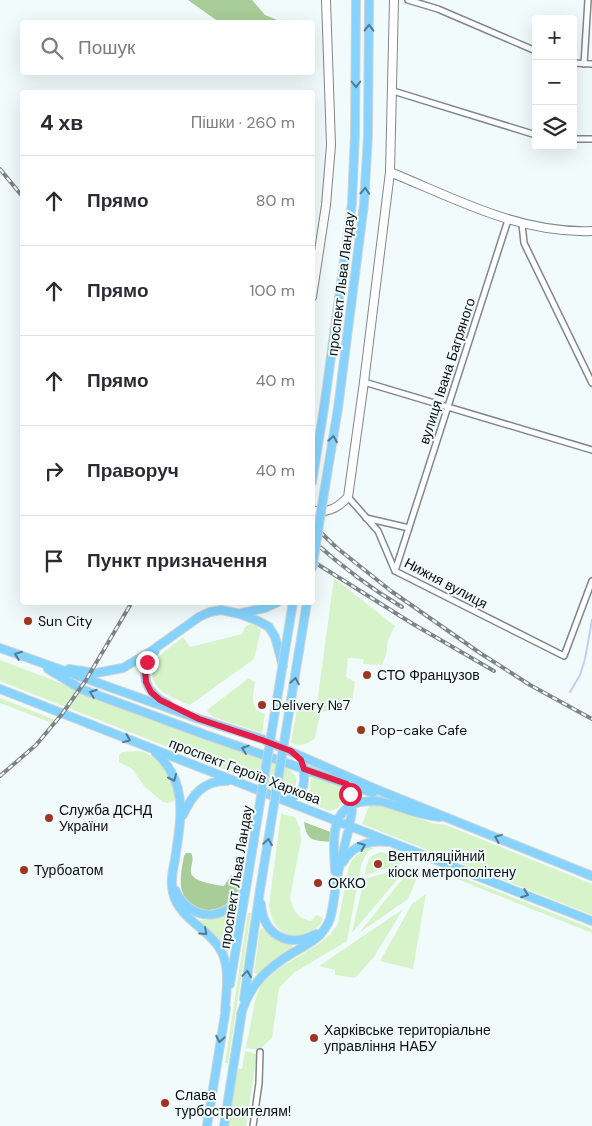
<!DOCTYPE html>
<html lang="uk">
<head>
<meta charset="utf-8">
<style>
  :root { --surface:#fff; --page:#f7f7f7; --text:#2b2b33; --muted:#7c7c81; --line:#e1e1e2 }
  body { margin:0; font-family:"DM Sans",sans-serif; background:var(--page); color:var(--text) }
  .controls { position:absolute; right:15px; top:15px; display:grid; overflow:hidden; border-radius:5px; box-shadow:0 5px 20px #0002 }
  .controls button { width:45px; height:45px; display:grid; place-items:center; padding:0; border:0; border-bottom:1px solid var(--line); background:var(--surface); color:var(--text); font:25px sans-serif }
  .stop { position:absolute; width:15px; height:15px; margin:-11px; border:4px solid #e11d48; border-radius:50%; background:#fff }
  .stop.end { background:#e11d48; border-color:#fff; box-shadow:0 1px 5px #0008 }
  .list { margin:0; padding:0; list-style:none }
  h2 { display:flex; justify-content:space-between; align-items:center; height:65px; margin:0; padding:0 20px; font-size:21px }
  h2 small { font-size:16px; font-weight:400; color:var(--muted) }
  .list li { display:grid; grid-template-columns:32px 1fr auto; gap:15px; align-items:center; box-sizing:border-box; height:90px; padding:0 20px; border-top:1px solid var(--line) }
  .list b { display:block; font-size:19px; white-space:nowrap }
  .list em { font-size:16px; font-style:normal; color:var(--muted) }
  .icon { flex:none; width:28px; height:28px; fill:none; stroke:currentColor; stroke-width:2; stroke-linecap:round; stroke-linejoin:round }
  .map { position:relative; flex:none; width:592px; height:1126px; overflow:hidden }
  .search { position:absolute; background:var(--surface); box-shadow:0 5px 20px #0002; left:20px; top:20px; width:295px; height:55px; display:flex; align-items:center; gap:12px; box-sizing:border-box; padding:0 18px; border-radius:5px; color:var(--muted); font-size:19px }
  .panel { position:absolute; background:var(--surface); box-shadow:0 5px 20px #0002; left:20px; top:90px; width:295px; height:515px; border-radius:5px }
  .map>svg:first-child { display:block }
  .green { fill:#d6f3c9 }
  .forest { fill:#a8cd98 }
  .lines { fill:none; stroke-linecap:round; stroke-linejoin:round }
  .stream { stroke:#c1cefc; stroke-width:2 }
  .street-casing { stroke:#808889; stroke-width:8 }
  .secondary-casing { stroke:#808889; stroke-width:10 }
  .primary-casing { stroke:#d3d4d4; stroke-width:10 }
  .street { stroke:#fff; stroke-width:5 }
  .secondary { stroke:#fff; stroke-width:8 }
  .primary { stroke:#85d3fe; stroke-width:8 }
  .rail-casing { stroke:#7e8485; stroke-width:4 }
  .rail { stroke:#f2fbfc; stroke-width:2; stroke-dasharray:5.5; stroke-linecap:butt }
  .primary-bridge-casing { stroke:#d3d4d4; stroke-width:10; stroke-linecap:butt }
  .primary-bridge { stroke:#85d3fe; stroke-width:8 }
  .oneway { stroke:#4f7b93 }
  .route { stroke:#e11d48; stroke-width:6 }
  .poi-dot { fill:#9f3520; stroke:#f2fbfc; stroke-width:2 }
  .labels { text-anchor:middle; stroke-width:4; stroke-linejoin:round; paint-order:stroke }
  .street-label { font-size:14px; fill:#0d1010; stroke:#f2fbfc }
  .poi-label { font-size:14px; fill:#0d1010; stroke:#f2fbfc; text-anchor:start }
</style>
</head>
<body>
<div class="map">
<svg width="592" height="1126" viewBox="0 0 592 1126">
  <rect width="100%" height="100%" fill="#f2fbfc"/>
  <path class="green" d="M334 578 395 626 388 640 386 655 382 665 363 664 364 659 348 658 346 677 355 682 352 701 347 702 345 709H340V706L335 705V708L320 713 315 738C308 744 300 747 291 743L297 709 316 711Z
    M251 624 255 625 261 630 254 659 190 705C169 696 145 689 154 660L183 637 190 647 242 634 245 627Z
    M0 660 288 769C298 775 298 783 293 793L282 792 0 681Z
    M249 678 255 682C253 695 249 710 265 714L262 733 213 717 207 710Z
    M0 698 55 720 52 723 0 703Z
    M139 751C157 753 180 783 174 801L168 803 163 802 145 787 132 769 119 762V755L122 752Z
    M311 776 341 787 344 798 338 808 330 811 303 801 310 789Z
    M370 804 387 806 431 823 446 825 592 884V915L362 824Z
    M281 814 295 817 300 828 301 840 290 898C294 911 297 918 311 921L316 915 320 916 323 919C314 940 283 942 273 921 271 916 270 910 269 905Z
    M369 847 374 848 367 852 361 866 347 941 295 972 279 988 272 1038 259 1050 246 1048 255 1001 261 984 276 970 317 945 331 934 338 923 349 866 353 858Z
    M382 852 407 862 365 875C367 862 368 855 382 852Z
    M408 867 352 933 364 879Z
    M412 867 420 870 408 899 359 933Z
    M451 873 588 927 592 930V933L452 877Z
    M426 894 413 969 380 961 412 904Z
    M403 909 374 957 355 978 335 975V970L319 966Z
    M232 910H234L235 912 228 956 216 936 200 923 199 920 217 918Z
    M248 913H251L228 1063H225Z
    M263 928 276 939 291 944 293 947 291 950 258 975 254 973 260 929Z
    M245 1051 257 1054 246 1126H228L238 1068 242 1069Z"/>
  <path class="forest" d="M188 0H252L265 15 282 22H219Z
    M304 822 333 833V842C314 840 307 843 304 822Z
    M186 853H191C195 860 190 865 191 873 193 882 216 885 224 886L231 875 241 876C240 881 240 887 238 891 226 914 192 919 182 891 179 880 182 867 184 856Z"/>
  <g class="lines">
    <path class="stream" d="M570 692 580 675 585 659 592 620"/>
    <defs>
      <path id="street" d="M408 0 438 9 536 51
        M573 63 592 64
        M584 64 588 0
        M393 91 536 135
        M573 139H592
        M522 224 524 243 592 383
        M364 382 592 450
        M348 497 378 531 395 571 564 656 592 581
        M366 518 409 528
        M395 571 508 220
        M253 1126 259 1083 260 1052"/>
      <path id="secondary" d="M390 172C456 199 520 234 592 231
        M312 297 326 205 331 145 326 0
        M312 510C327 514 338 508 348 497L364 382 390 172 394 0"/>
      <path id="primary" d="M312 482 324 408 352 203 355 134 356 0
        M325 487 338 408 364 204 368 135 369 0
        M242 613 265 608 278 602
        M0 648 199 719 262 739 378 790 592 876
        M155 651C137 672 145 693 168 704
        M48 669 81 689 206 735 373 793
        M69 669 96 673 123 668 150 652 199 617 210 612 221 610 240 614 258 621 269 627 275 637 283 666
        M0 689 592 921
        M155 752C189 782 181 819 175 859 173 870 170 882 173 893 179 920 213 930 223 955 230 972 226 993 225 1011
        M284 799C305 796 306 784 303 766
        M183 815C192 795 204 780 227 781
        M343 862C352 846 369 840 387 842
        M335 871C334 846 328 810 360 802 368 801 376 800 383 802 402 807 420 816 440 817
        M175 890C191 923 226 922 244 892
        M261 904C263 935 289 949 316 934
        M230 984 246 888
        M244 999 260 890
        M241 1014C251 983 266 969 294 952 303 947 313 942 320 935 324 930 328 925 330 919 334 904 335 888 338 873 342 853 359 801 351 783
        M207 1126 226 1008
        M224 1126 242 1011"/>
    </defs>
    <use href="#street" class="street-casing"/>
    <use href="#secondary" class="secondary-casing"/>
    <use href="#primary" class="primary-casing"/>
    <use href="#street" class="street"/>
    <use href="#secondary" class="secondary"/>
    <use href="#primary" class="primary"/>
    <defs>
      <path id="rail" d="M0 169 22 196
        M312 524 337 548 391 591 480 653 530 685 592 719
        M312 540C340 565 370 588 402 607
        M314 562 413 624 494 671
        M0 776 36 745 62 714 86 680 132 602"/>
    </defs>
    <use href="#rail" class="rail-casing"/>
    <use href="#rail" class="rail"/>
    <defs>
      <path id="primary-bridge" d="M312 569 325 487
        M246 888 293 602
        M260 890 307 602"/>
    </defs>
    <use href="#primary-bridge" class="primary-bridge-casing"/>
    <use href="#primary-bridge" class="primary-bridge"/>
  </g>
  <defs><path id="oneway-chevron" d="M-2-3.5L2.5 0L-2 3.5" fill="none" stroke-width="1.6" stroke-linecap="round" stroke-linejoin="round" transform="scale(1.25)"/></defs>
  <g class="oneway">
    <use href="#oneway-chevron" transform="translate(369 28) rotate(-89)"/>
    <use href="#oneway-chevron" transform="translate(356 84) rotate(90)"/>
    <use href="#oneway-chevron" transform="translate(365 191) rotate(-87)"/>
    <use href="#oneway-chevron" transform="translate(333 439) rotate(-81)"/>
    <use href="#oneway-chevron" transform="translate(18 655) rotate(-159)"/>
    <use href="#oneway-chevron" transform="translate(295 681) rotate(-81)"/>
    <use href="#oneway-chevron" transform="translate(93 693) rotate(-160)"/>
    <use href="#oneway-chevron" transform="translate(127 739) rotate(22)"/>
    <use href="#oneway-chevron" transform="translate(245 749) rotate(-161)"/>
    <use href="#oneway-chevron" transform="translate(173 778) rotate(66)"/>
    <use href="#oneway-chevron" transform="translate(498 838) rotate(-158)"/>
    <use href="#oneway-chevron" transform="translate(268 842) rotate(-81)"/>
    <use href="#oneway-chevron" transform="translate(362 846) rotate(-24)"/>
    <use href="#oneway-chevron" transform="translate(525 894) rotate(21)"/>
    <use href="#oneway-chevron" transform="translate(204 932) rotate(42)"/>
    <use href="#oneway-chevron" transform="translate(247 974) rotate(-82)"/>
    <use href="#oneway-chevron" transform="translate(220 1039) rotate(100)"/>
  </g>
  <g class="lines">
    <path class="route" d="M147 662 145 670 146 682 151 692 160 700 199 719 262 740 291 751 301 760 304 769 347 784 350 794"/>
  </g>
  <g class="poi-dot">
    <circle cx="28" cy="621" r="5"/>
    <circle cx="367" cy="675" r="5"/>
    <circle cx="262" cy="705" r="5"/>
    <circle cx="361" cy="730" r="5"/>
    <circle cx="49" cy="818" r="5"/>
    <circle cx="378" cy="864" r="5"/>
    <circle cx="24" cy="870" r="5"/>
    <circle cx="318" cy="883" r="5"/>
    <circle cx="314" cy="1038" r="5"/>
    <circle cx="165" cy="1103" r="5"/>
  </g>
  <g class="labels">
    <g class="street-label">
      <text transform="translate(341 284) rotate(-83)" y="5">проспект Льва Ландау</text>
      <text transform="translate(447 371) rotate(-72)" y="5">вулиця Івана Багряного</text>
      <text transform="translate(446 583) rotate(28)" y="5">Нижня вулиця</text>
      <text transform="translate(245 771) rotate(21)" y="5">проспект Героїв Харкова</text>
      <text transform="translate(236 877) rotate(-81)" y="5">проспект Льва Ландау</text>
    </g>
    <g class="poi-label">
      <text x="38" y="626">Sun City</text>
      <text x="377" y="680">СТО Французов</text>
      <text x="272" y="710">Delivery №7</text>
      <text x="371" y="735">Pop-cake Cafe</text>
      <text x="59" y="815">Служба ДСНД<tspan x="59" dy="16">України</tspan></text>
      <text x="388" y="861">Вентиляційний<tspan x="388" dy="16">кіоск метрополітену</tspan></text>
      <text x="34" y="875">Турбоатом</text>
      <text x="328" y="888">ОККО</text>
      <text x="324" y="1035">Харківське територіальне<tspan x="324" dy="16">управління НАБУ</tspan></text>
      <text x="175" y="1100">Слава<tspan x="175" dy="16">турбостроителям!</tspan></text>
    </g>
  </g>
</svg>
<div class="controls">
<button>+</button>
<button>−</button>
<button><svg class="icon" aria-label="layers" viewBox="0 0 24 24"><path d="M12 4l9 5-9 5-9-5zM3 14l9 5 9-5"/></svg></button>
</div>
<div class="stop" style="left:350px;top:794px"></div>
<div class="stop end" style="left:147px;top:662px"></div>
<div class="search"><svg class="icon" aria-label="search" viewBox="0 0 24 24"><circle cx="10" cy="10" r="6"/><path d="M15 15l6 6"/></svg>Пошук</div>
<section class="panel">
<h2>4 хв<small>Пішки · 260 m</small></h2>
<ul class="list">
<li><svg class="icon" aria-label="ahead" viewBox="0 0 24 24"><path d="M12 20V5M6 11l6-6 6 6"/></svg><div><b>Прямо</b></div><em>80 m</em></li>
<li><svg class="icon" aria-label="ahead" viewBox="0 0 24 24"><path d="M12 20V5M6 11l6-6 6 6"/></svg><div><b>Прямо</b></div><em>100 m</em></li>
<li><svg class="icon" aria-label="ahead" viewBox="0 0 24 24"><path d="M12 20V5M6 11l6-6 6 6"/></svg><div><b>Прямо</b></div><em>40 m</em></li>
<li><svg class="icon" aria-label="right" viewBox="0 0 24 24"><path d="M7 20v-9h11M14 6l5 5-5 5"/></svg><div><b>Праворуч</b></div><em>40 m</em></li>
<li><svg class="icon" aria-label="arrive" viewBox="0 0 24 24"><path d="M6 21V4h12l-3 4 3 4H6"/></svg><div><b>Пункт призначення</b></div></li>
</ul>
</section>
</div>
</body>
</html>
